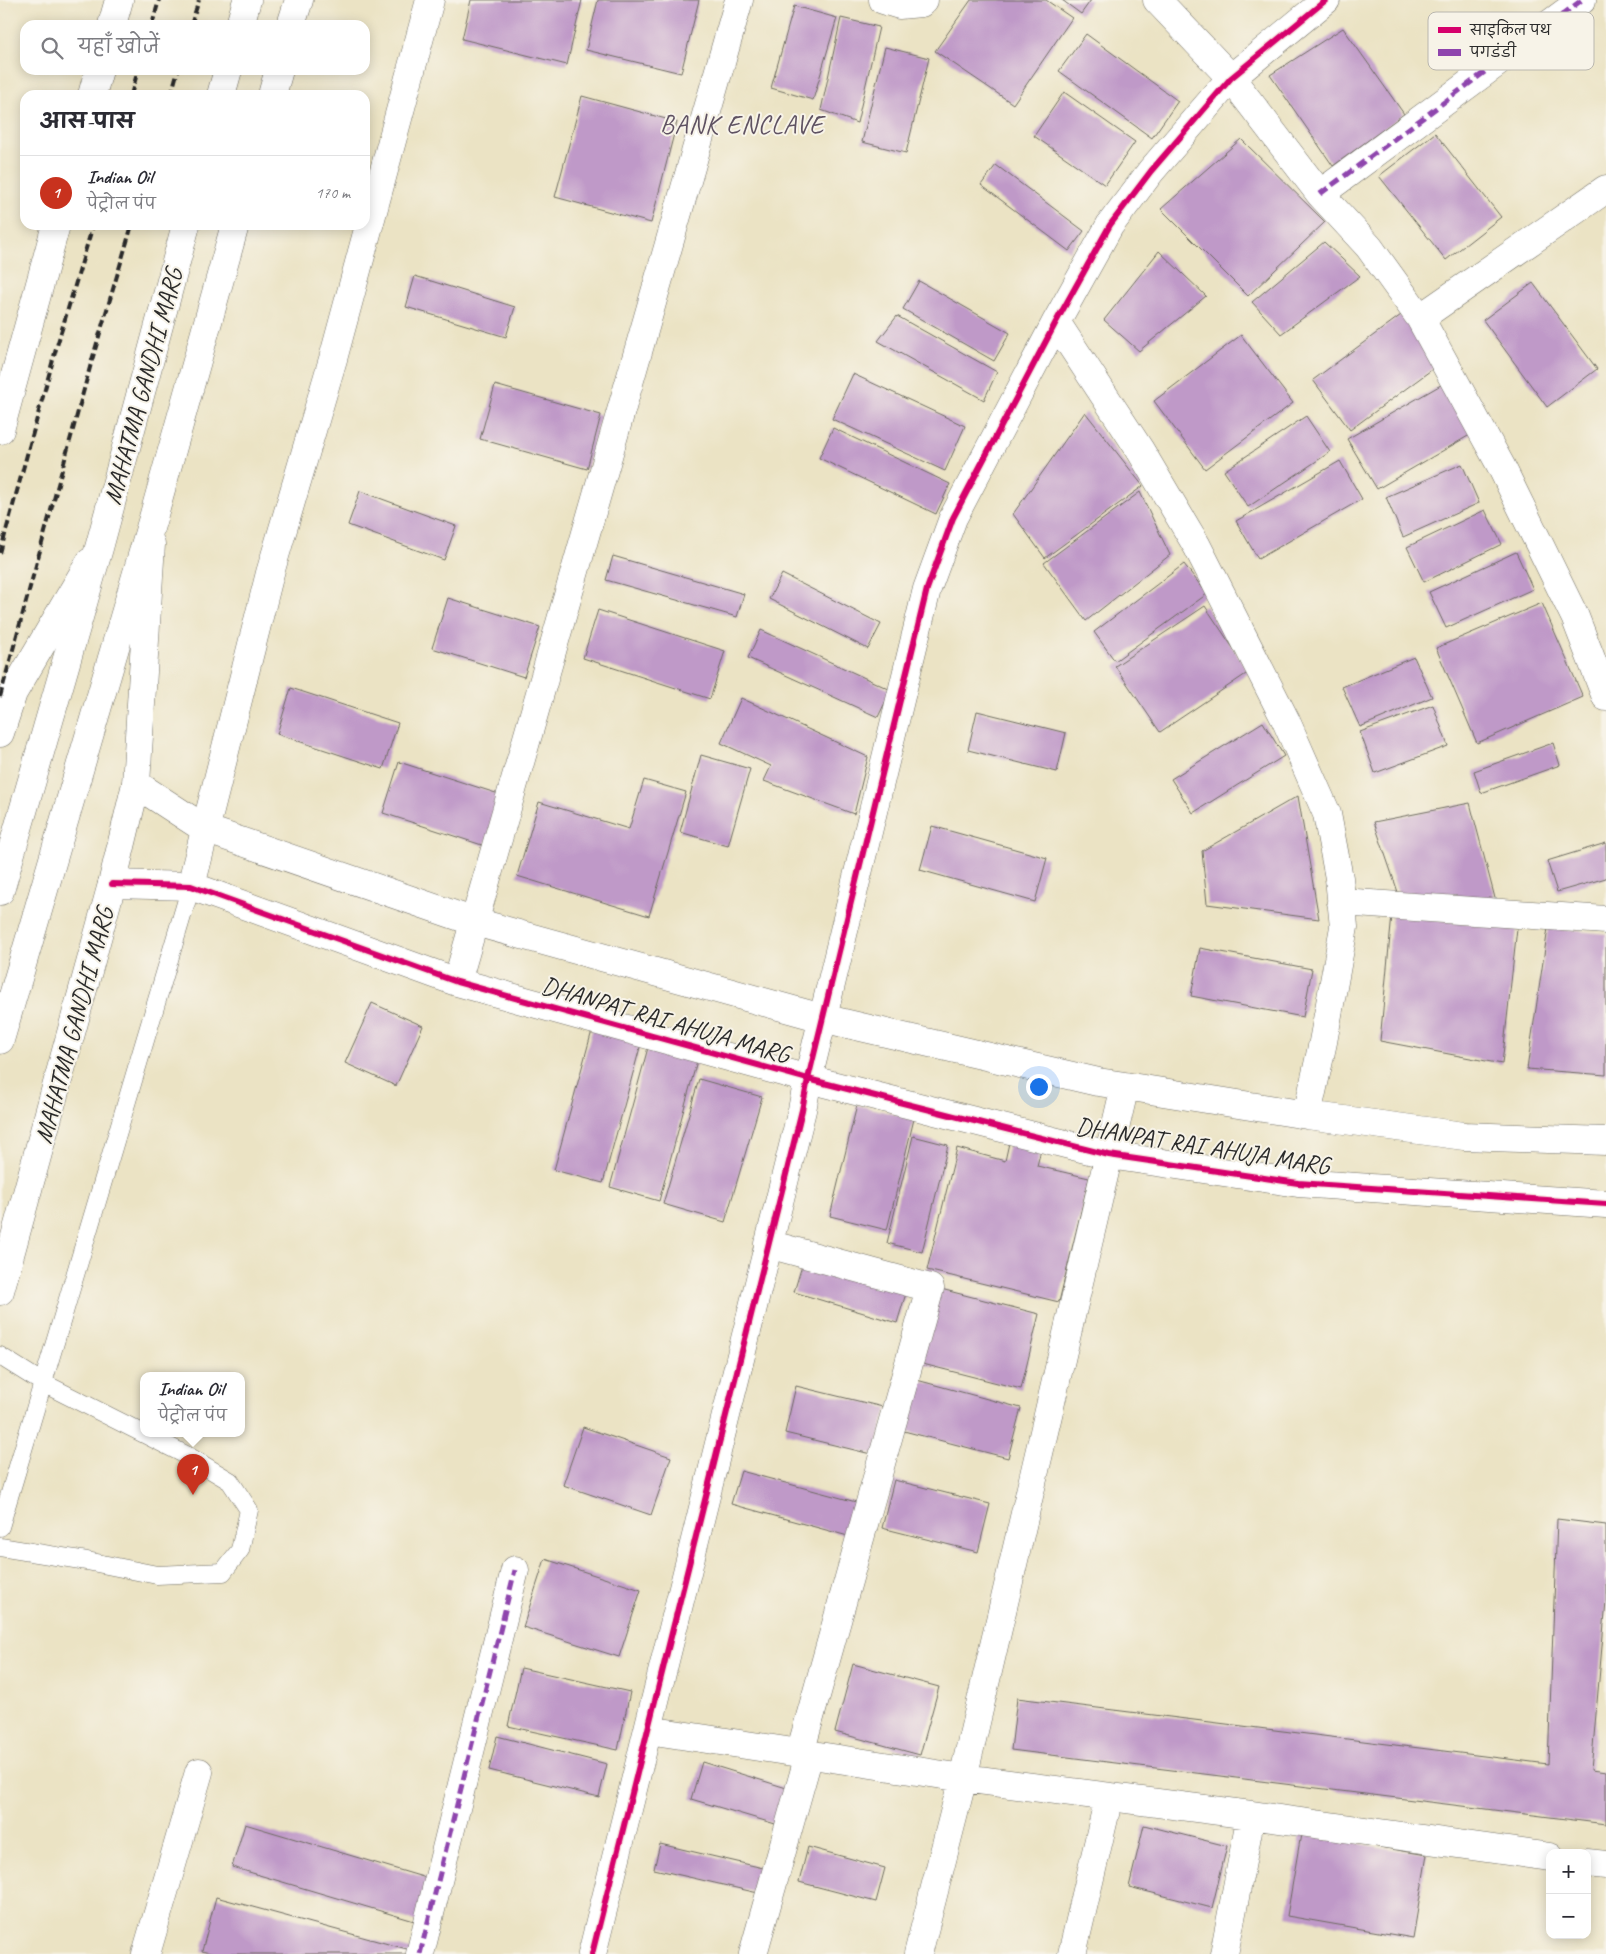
<!DOCTYPE html>
<html lang="hi">
<head>
<meta charset="utf-8">
<style>
  :root { --surface:#fff; --page:#f2f2f3; --text:#2b2b33; --muted:#7c7c81; --line:#e1e1e2; --accent:#c8321e }
  body { margin:0; font-family:Caveat,"Playpen Sans Deva",sans-serif; background:var(--page); color:var(--text) }
  .controls { position:absolute; right:15px; bottom:15px; display:grid; overflow:hidden; border-radius:10px; box-shadow:0 2px 12px #0003 }
  .controls button { width:45px; height:45px; display:grid; place-items:center; padding:0; border:0; border-bottom:1px solid var(--line); background:var(--surface); color:var(--text); font:25px sans-serif }
  .you { position:absolute; left:1038px; top:1086px; width:18px; height:18px; margin:-12px; border:4px solid #fff; border-radius:50%; background:#1a73e8; box-shadow:0 0 0 8px #1a73e833 }
  .badge { display:grid; place-items:center; width:32px; height:32px; border-radius:50%; background:var(--accent); color:#fff; font-size:16px; font-weight:700 }
  .pin { position:absolute; translate:-50% -41px; filter:drop-shadow(0 1px 2px #0008) }
  .pin::after { content:''; position:absolute; top:26px; width:18px; height:15px; background:inherit; clip-path:polygon(0 0,100% 0,50% 100%) }
  .popup { position:absolute; left:140px; top:1372px; width:105px; height:65px; box-sizing:border-box; display:grid; place-content:center; border-radius:10px; background:var(--surface); filter:drop-shadow(0 1px 4px #0005); font-size:16px; white-space:nowrap; color:var(--muted) }
  .popup b { font-size:19px; color:var(--text) }
  .popup::after { content:''; position:absolute; left:50%; top:100%; margin-left:-10px; border:10px solid transparent; border-top-color:var(--surface) }
  .list { margin:0; padding:0; list-style:none }
  h2 { display:flex; justify-content:space-between; align-items:center; height:65px; margin:0; padding:0 20px; font-size:21px }
  h2 small { font-size:16px; font-weight:400; color:var(--muted) }
  .list li { display:grid; grid-template-columns:32px 1fr auto; gap:15px; align-items:center; box-sizing:border-box; height:75px; padding:0 20px; border-top:1px solid var(--line) }
  .list b { display:block; font-size:19px; white-space:nowrap }
  .list p { margin:0; font-size:16px; white-space:nowrap; color:var(--muted) }
  .list em { font-size:16px; font-style:normal; color:var(--muted) }
  .icon { flex:none; width:28px; height:28px; fill:none; stroke:currentColor; stroke-width:2; stroke-linecap:round; stroke-linejoin:round }
  .map { position:relative; flex:none; width:1606px; height:1954px; overflow:hidden }
  .search { position:absolute; background:var(--surface); box-shadow:0 2px 12px #0003; left:20px; top:20px; width:350px; height:55px; display:flex; align-items:center; gap:12px; box-sizing:border-box; padding:0 18px; border-radius:15px; color:var(--muted); font-size:19px }
  .panel { position:absolute; background:var(--surface); box-shadow:0 2px 12px #0003; left:20px; top:90px; width:350px; height:140px; border-radius:15px }
  .map>svg:first-child { display:block }
  .building { fill:#bf99c8 }
  .lines { fill:none; stroke-linecap:round; stroke-linejoin:round }
  .service-casing { stroke:#6e6b61; stroke-width:19 }
  .minor-casing { stroke:#6e6b61; stroke-width:29 }
  .tertiary-casing { stroke:#6e6b61; stroke-width:29 }
  .secondary-casing { stroke:#6e6b61; stroke-width:29 }
  .primary-casing { stroke:#6e6b61; stroke-width:29 }
  .service { stroke:#fff; stroke-width:18 }
  .minor { stroke:#fff; stroke-width:28 }
  .tertiary { stroke:#fff; stroke-width:28 }
  .secondary { stroke:#fff; stroke-width:28 }
  .primary { stroke:#fff; stroke-width:28 }
  .rail { stroke:#2b2b2b; stroke-width:4; stroke-dasharray:8 4; stroke-linecap:butt }
  .quiet { stroke:#8e44ad; stroke-width:5; stroke-dasharray:10 5; stroke-linecap:butt }
  .cycleway-casing { stroke:#f7f3e8; stroke-width:9 }
  .cycleway { stroke:#d6006c; stroke-width:6 }
  .labels { text-anchor:middle; stroke-width:4; stroke-linejoin:round; paint-order:stroke }
  .street-label { font-size:25px; fill:#2b2b2b; stroke:#f7f3e8 }
  .neighbourhood-label { font-size:26px; letter-spacing:1px; fill:#5f5262; stroke:#f7f3e8 }
  .key { fill:#f7f3e8; stroke:#bab7af; stroke-width:1 }
  .key-label { font-size:14px; fill:#2b2b2b }
</style>
</head>
<body>
<div class="map">
<svg width="1606" height="1954" viewBox="0 0 1606 1954">
  <rect width="100%" height="100%" fill="#f7f3e8"/>
  <filter id="ink" filterUnits="userSpaceOnUse"><feTurbulence type="fractalNoise" baseFrequency=".02" numOctaves="2"/><feDisplacementMap in="SourceGraphic" scale="10" xChannelSelector="R" yChannelSelector="G"/><feConvolveMatrix kernelMatrix="1 2 1 2 8 2 1 2 1" color-interpolation-filters="sRGB"/></filter>
  <filter id="wash" filterUnits="userSpaceOnUse"><feTurbulence type="fractalNoise" baseFrequency=".0096" numOctaves="4" result="noise"/><feDisplacementMap in="SourceGraphic" scale="20" xChannelSelector="R" yChannelSelector="G"/><feGaussianBlur stdDeviation="1.12" result="paint"/><feColorMatrix in="noise" values="0 0 0 0 0 0 0 0 0 0 0 0 0 0 0 0 0 1.4 0 .05"/><feComposite in="paint" operator="in"/></filter>
  <g filter="url(#wash)">
    <rect width="100%" height="100%" fill="#ebe3c4"/>
    <g id="blocks">
      <path class="building" d="M471 0H582L567 65 462 39Z
        M598 0H699L681 73 586 50Z
        M971 0H1046L1072 18 1013 104 935 51Z
        M1062 0H1091L1081 14Z
        M794 6 837 18 813 100 771 88Z
        M841 18 879 27 857 123 821 110Z
        M1343 28 1404 114 1333 166 1270 75Z
        M1086 34 1178 101 1152 138 1059 71Z
        M885 47 929 58 906 153 862 142Z
        M1064 92 1135 142 1105 185 1034 136Z
        M582 96 677 122 651 223 555 197Z
        M1435 133 1501 217 1446 260 1379 176Z
        M1241 139 1325 222 1248 296 1161 209Z
        M996 165 1084 231 1069 251 981 185Z
        M1324 242 1360 276 1281 334 1252 302Z
        M1159 251 1206 296 1139 351 1104 320Z
        M415 276 515 307 506 337 406 307Z
        M919 281 1010 333 994 361 903 309Z
        M1533 283 1597 369 1547 407 1483 320Z
        M1401 315 1438 365 1350 430 1313 380Z
        M897 316 997 372 984 400 878 341Z
        M1241 335 1293 403 1205 469 1154 401Z
        M853 374 965 426 945 471 832 419Z
        M1446 382 1475 432 1377 489 1347 439Z
        M495 385 601 415 587 469 480 439Z
        M1085 412 1143 486 1045 558 1013 514Z
        M1306 416 1330 452 1248 507 1224 471Z
        M833 428 950 484 936 514 819 458Z
        M1340 461 1362 499 1258 559 1236 521Z
        M1462 464 1479 503 1403 537 1386 497Z
        M360 491 456 526 444 560 348 525Z
        M1140 492 1170 555 1086 621 1044 563Z
        M1485 510 1502 544 1424 582 1407 547Z
        M1516 552 1533 589 1446 628 1429 592Z
        M613 556 744 594 737 617 606 580Z
        M1184 564 1207 594 1115 661 1094 632Z
        M782 574 881 624 868 649 769 599Z
        M448 598 540 627 524 677 432 648Z
        M1542 603 1583 697 1477 743 1436 648Z
        M1205 606 1249 672 1160 732 1115 666Z
        M598 610 725 651 710 699 583 658Z
        M761 630 891 690 878 717 748 658Z
        M1414 657 1432 697 1360 727 1342 687Z
        M291 688 398 723 383 769 277 734Z
        M741 698 868 757 854 814 764 781 771 766 721 743Z
        M1433 705 1448 746 1375 773 1360 732Z
        M977 711 1066 733 1057 772 968 750Z
        M1263 722 1284 756 1193 813 1171 779Z
        M1553 743 1560 765 1481 793 1474 771Z
        M701 755 750 769 728 846 680 832Z
        M399 762 502 795 485 846 383 813Z
        M644 780 686 792 649 916 517 876 539 802 629 829Z
        M1298 796 1319 919 1207 904 1202 851Z
        M1470 803 1496 902 1399 895 1374 822Z
        M932 826 1047 858 1035 902 920 870Z
        M1606 843V878L1557 892 1547 861Z
        M1392 915 1517 928 1502 1064 1380 1041Z
        M1548 928 1606 934V1075L1527 1069Z
        M1200 948 1312 969 1303 1017 1191 996Z
        M372 1003 423 1026 396 1086 345 1063Z
        M593 1027 642 1040 603 1183 554 1170Z
        M649 1044 698 1057 659 1201 610 1187Z
        M699 1079 762 1097 725 1222 663 1204Z
        M857 1105 914 1119 887 1230 830 1216Z
        M1011 1134 1043 1141 1037 1166 1089 1178 1059 1302 927 1270 957 1148 1005 1161Z
        M913 1136 948 1145 922 1252 887 1243Z
        M804 1259 907 1290 897 1323 794 1292Z
        M937 1288 1039 1314 1021 1389 919 1363Z
        M913 1379 1021 1408 1008 1458 900 1430Z
        M796 1386 887 1408 875 1455 785 1433Z
        M583 1427 671 1457 651 1515 563 1485Z
        M741 1471 856 1502 848 1536 731 1504Z
        M894 1480 990 1504 978 1552 882 1528Z
        M1557 1519 1606 1525V1601L1591 1770 1606 1772V1824L1011 1750 1017 1698 1548 1764Z
        M545 1559 641 1590 619 1657 523 1627Z
        M853 1664 939 1687 920 1755 835 1732Z
        M521 1668 630 1692 618 1750 508 1726Z
        M497 1736 607 1764 599 1797 489 1770Z
        M702 1762 793 1790 782 1826 691 1799Z
        M245 1824 433 1880 421 1923 232 1867Z
        M1144 1825 1227 1846 1212 1908 1129 1887Z
        M1301 1834 1427 1855 1413 1938 1287 1916Z
        M660 1844 763 1868 758 1893 654 1869Z
        M808 1847 885 1868 876 1902 799 1882Z
        M216 1897 414 1951 413 1954H214L202 1951Z"/>
    </g>
  </g>
  <g filter="url(#ink)">
    <use href="#blocks" fill-opacity="0" stroke="#6e6b61" stroke-width="1"/>
    <g class="lines">
      <defs>
        <path id="service" d="M0 1356 43 1383 188 1456 230 1481 249 1510 240 1550 223 1572 157 1575 87 1561 0 1547
          M0 1527 191 886"/>
        <path id="minor" d="M883 0 899 5 921 3 924 0
          M1157 0 1231 78 1320 194 1369 247 1420 318 1501 466 1575 617 1606 697
          M1320 194 1582 0
          M1420 318 1606 189
          M1056 322 1140 450 1197 546 1286 721 1327 814 1339 878 1344 927 1323 1042 1307 1115
          M136 784 205 829 475 922 822 1018 1098 1082 1125 1086 1307 1115 1464 1136 1606 1141
          M112 884 191 886 457 982 808 1079 1109 1155 1298 1183 1606 1204
          M191 886 270 573 333 359 430 0
          M1341 902 1606 920
          M457 982 739 0
          M768 1244 930 1288 800 1753
          M648 1730 963 1778 1251 1815 1550 1857
          M1587 1863 1606 1865
          M146 1954 199 1772
          M420 1954 515 1570
          M592 1954 802 1110 808 1079 927 589 953 518 1056 322 1110 225 1151 171 1231 78 1326 0
          M753 1954 809 1755
          M918 1954 963 1778 1125 1086
          M1072 1954 1109 1797
          M1224 1954 1251 1815"/>
        <path id="tertiary" d="M112 25 119 0
          M92 95 99 70
          M0 430 56 225"/>
        <path id="secondary" d="M0 733 13 693 90 562
          M0 1291 112 884 136 784 151 544"/>
        <path id="primary" d="M240 25 247 0
          M291 25 299 0
          M221 95 228 70
          M272 95 279 70
          M0 891 99 548 186 225
          M0 1040 153 518 235 225"/>
      </defs>
      <use href="#service" class="service-casing"/>
      <use href="#minor" class="minor-casing"/>
      <use href="#tertiary" class="tertiary-casing"/>
      <use href="#secondary" class="secondary-casing"/>
      <use href="#primary" class="primary-casing"/>
      <use href="#service" class="service"/>
      <use href="#minor" class="minor"/>
      <use href="#tertiary" class="tertiary"/>
      <use href="#secondary" class="secondary"/>
      <use href="#primary" class="primary"/>
      <path class="rail" d="M152 25 159 0
        M191 25 199 0
        M131 95 138 70
        M171 95 178 70
        M0 553 56 349 93 225
        M0 697 92 360 132 225"/>
      <path class="quiet" d="M1320 194 1582 0
        M420 1954 515 1570"/>
      <defs>
        <path id="cycleway" d="M112 884 191 886 457 982 808 1079 1109 1155 1298 1183 1606 1204
          M592 1954 802 1110 808 1079 927 589 953 518 1056 322 1110 225 1151 171 1231 78 1326 0"/>
      </defs>
      <use href="#cycleway" class="cycleway-casing"/>
      <use href="#cycleway" class="cycleway"/>
    </g>
  </g>
  <g class="labels">
    <g class="street-label">
      <text transform="translate(142 386) rotate(-75)" y="9">MAHATMA GANDHI MARG</text>
      <text transform="translate(666 1019) rotate(16)" y="9">DHANPAT RAI AHUJA MARG</text>
      <text transform="translate(73 1025) rotate(-75)" y="9">MAHATMA GANDHI MARG</text>
      <text transform="translate(1203 1145) rotate(9)" y="9">DHANPAT RAI AHUJA MARG</text>
    </g>
    <g class="neighbourhood-label">
      <text x="742" y="133">BANK ENCLAVE</text>
    </g>
  </g>
  <rect x="1428" y="12" width="166" height="58" rx="8" class="key"/>
  <rect x="1438" y="27" width="23" height="6" fill="#d6006c"/>
  <rect x="1438" y="49" width="23" height="7" fill="#8e44ad"/>
  <g class="key-label">
    <text x="1470" y="35">साइकिल पथ</text>
    <text x="1470" y="57">पगडंडी</text>
  </g>
</svg>
<div class="controls">
<button>+</button>
<button>−</button>
</div>
<div class="you"></div>
<div class="pin badge" style="left:193px;top:1495px">1</div>
<div class="popup"><b>Indian Oil</b>पेट्रोल पंप</div>
<div class="search"><svg class="icon" aria-label="search" viewBox="0 0 24 24"><circle cx="10" cy="10" r="6"/><path d="M15 15l6 6"/></svg>यहाँ खोजें</div>
<section class="panel">
<h2>आस-पास<small></small></h2>
<ul class="list">
<li><span class="badge">1</span><div><b>Indian Oil</b><p>पेट्रोल पंप</p></div><em>170 m</em></li>
</ul>
</section>
</div>
</body>
</html>
